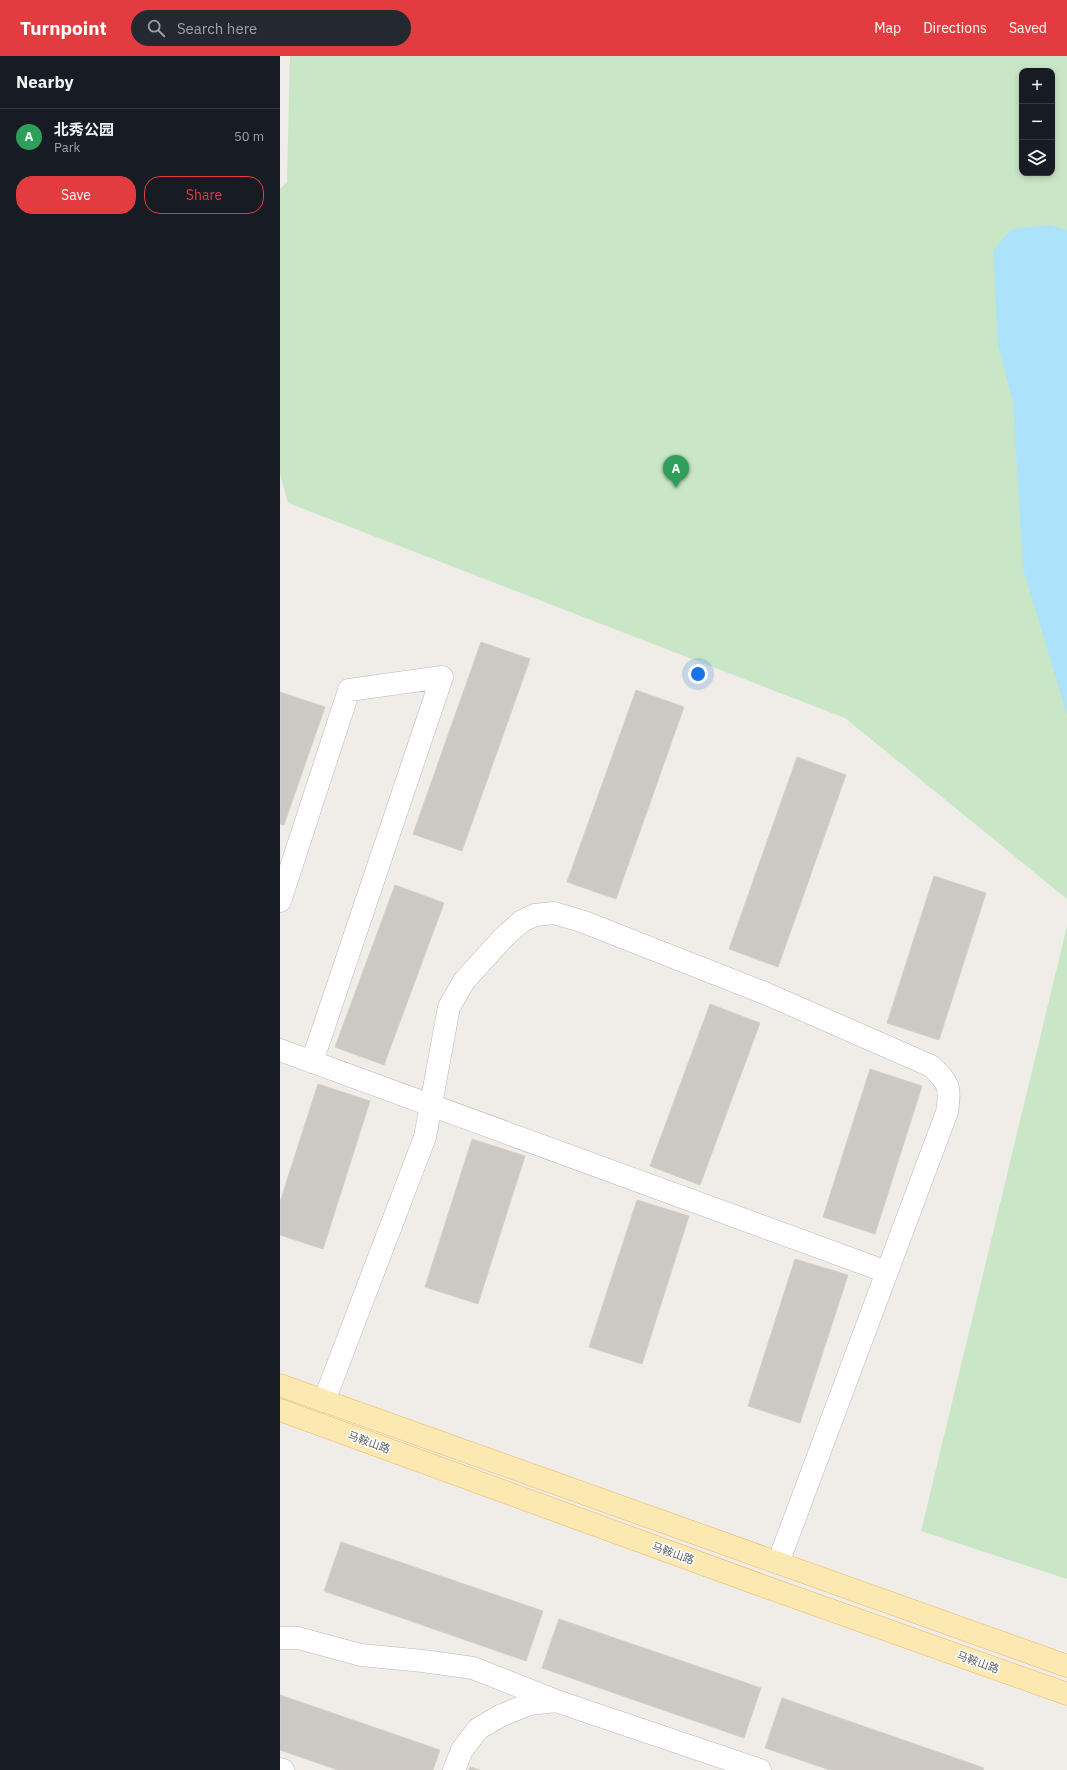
<!DOCTYPE html>
<html lang="en">
<head>
<meta charset="utf-8">
<style>
  :root { --surface:#171b24; --page:#242831; --text:#f1f3f6; --muted:#9ea1a6; --line:#363941; --accent:#e23c41 }
  body { margin:0; font-family:"IBM Plex Sans","Noto Sans SC",sans-serif; background:var(--page); color:var(--text) }
  .controls { position:absolute; right:12px; top:12px; display:grid; overflow:hidden; border-radius:8px; box-shadow:0 2px 6px #0003 }
  .controls button { width:36px; height:36px; display:grid; place-items:center; padding:0; border:0; border-bottom:1px solid var(--line); background:var(--surface); color:var(--text); font:20px sans-serif }
  .you { position:absolute; left:418px; top:618px; width:14px; height:14px; margin:-10px; border:3px solid #fff; border-radius:50%; background:#1a73e8; box-shadow:0 0 0 6px #1a73e833 }
  .badge { display:grid; place-items:center; width:26px; height:26px; border-radius:50%; background:var(--accent); color:#fff; font-size:13px; font-weight:700 }
  .pin { position:absolute; translate:-50% -33px; filter:drop-shadow(0 1px 2px #0008) }
  .pin::after { content:''; position:absolute; top:21px; width:14px; height:12px; background:inherit; clip-path:polygon(0 0,100% 0,50% 100%) }
  .list { margin:0; padding:0; list-style:none }
  h2 { display:flex; justify-content:space-between; align-items:center; height:52px; margin:0; padding:0 16px; font-size:17px }
  h2 small { font-size:13px; font-weight:400; color:var(--muted) }
  .list li { display:grid; grid-template-columns:26px 1fr auto; gap:12px; align-items:center; box-sizing:border-box; height:56px; padding:0 16px; border-top:1px solid var(--line) }
  .list b { display:block; font-size:15px; white-space:nowrap }
  .list p { margin:0; font-size:13px; white-space:nowrap; color:var(--muted) }
  .list em { font-size:13px; font-style:normal; color:var(--muted) }
  .actions { display:flex; gap:8px; padding:12px 16px }
  .actions a { flex:1; padding:9px 0; border:1px solid var(--accent); border-radius:16px; text-align:center; font-size:14px; color:var(--accent) }
  .actions .main { background:var(--accent); color:#fff }
  .icon { flex:none; width:22px; height:22px; fill:none; stroke:currentColor; stroke-width:2; stroke-linecap:round; stroke-linejoin:round }
  .map { position:relative; flex:none; width:787px; height:1714px; overflow:hidden }
  header { display:flex; align-items:center; gap:24px; box-sizing:border-box; height:56px; padding:0 20px; background:var(--accent); color:#fff }
  header strong { font-size:19px }
  nav { display:flex; gap:22px; margin-inline-start:auto; font-size:14px }
  .search { width:280px; height:36px; background:var(--page); display:flex; align-items:center; gap:10px; box-sizing:border-box; padding:0 14px; border-radius:22px; color:var(--muted); font-size:15px }
  main { display:flex }
  aside { flex:1; background:var(--surface) }
  .map>svg:first-child { display:block }
  .green { fill:#c9e6c6; fill-rule:evenodd }
  .water { fill:#ade2fb }
  .building { fill:#ccc8c4; stroke:#d5cfc6 }
  .lines { fill:none; stroke-linecap:round; stroke-linejoin:round }
  .minor-casing { stroke:#b5b8bb; stroke-width:23 }
  .major-casing { stroke:#ecb865; stroke-width:23 }
  .minor { stroke:#fff; stroke-width:22 }
  .major { stroke:#fce8b1; stroke-width:22 }
  .labels { text-anchor:middle; stroke-width:3; stroke-linejoin:round; paint-order:stroke }
  .street-label { font-size:11px; fill:#5f6367; stroke:#fff }
</style>
</head>
<body>
<header>
<strong>Turnpoint</strong>
<div class="search"><svg class="icon" aria-label="search" viewBox="0 0 24 24"><circle cx="10" cy="10" r="6"/><path d="M15 15l6 6"/></svg>Search here</div>
<nav><a>Map</a><a>Directions</a><a>Saved</a></nav>
</header>
<main>
<aside>
<h2>Nearby<small></small></h2>
<ul class="list">
<li><span class="badge" style="background:#2e9e5b">A</span><div><b>北秀公园</b><p>Park</p></div><em>50 m</em></li>
</ul>
<div class="actions"><a class="main">Save</a><a>Share</a></div>
</aside>
<div class="map">
<svg width="787" height="1714" viewBox="0 0 787 1714">
  <rect width="100%" height="100%" fill="#f0ede8"/>
  <path class="green" d="M10 0H787V843L565 662 8 447 0 418V133L7 126ZM742 15H772V117H742Z
    M787 870V1523L641 1475Z"/>
  <path class="water" d="M770 169 787 174V659L743 512 733 346 718 289 713 195 731 173Z"/>
  <path class="building" d="M201 586 250 603 182 795 133 778Z
    M356 634 404 651 336 843 287 826Z
    M0 636 45 651 4 769 0 768Z
    M517 701 566 719 498 911 449 893Z
    M654 820 706 837 659 984 607 967Z
    M115 829 164 847 104 1009 55 991Z
    M430 948 480 967 420 1129 370 1110Z
    M590 1013 642 1030 595 1178 543 1161Z
    M38 1028 90 1045 43 1193 0 1179V1146Z
    M192 1083 245 1100 198 1248 145 1231Z
    M357 1144 409 1160 362 1308 309 1291Z
    M515 1203 568 1219 520 1367 468 1350Z
    M61 1486 263 1555 246 1605 44 1535Z
    M279 1563 481 1632 464 1682 262 1612Z
    M0 1639 160 1694 153 1714H58L0 1694Z
    M502 1642 704 1712 703 1714H550L485 1692Z
    M190 1711 200 1714H189Z"/>
  <g class="lines">
    <defs>
      <path id="minor" d="M0 845 69 634 162 621 32 1006
        M0 994 607 1216
        M44 1345 145 1081 169 951 184 925 224 881 242 865 255 859 274 857 304 866 487 938 651 1010C669 1027 671 1031 667 1056L498 1507
        M0 1582H18L81 1599 143 1605 193 1612 274 1644
        M0 1713 3 1714
        M174 1714 182 1694 198 1673 220 1660 249 1648 276 1645 480 1714"/>
      <path id="major" d="M0 1329 787 1610
        M0 1354 483 1530 787 1638"/>
    </defs>
    <use href="#minor" class="minor-casing"/>
    <use href="#major" class="major-casing"/>
    <use href="#minor" class="minor"/>
    <use href="#major" class="major"/>
  </g>
  <g class="labels">
    <g class="street-label">
      <text transform="translate(89 1386) rotate(20)" y="4">马鞍山路</text>
      <text transform="translate(393 1497) rotate(20)" y="4">马鞍山路</text>
      <text transform="translate(698 1606) rotate(20)" y="4">马鞍山路</text>
    </g>
  </g>
</svg>
<div class="controls">
<button>+</button>
<button>−</button>
<button><svg class="icon" aria-label="layers" viewBox="0 0 24 24"><path d="M12 4l9 5-9 5-9-5zM3 14l9 5 9-5"/></svg></button>
</div>
<div class="you"></div>
<div class="pin badge" style="left:396px;top:432px;background:#2e9e5b">A</div>
</div>
</main>
</body>
</html>
